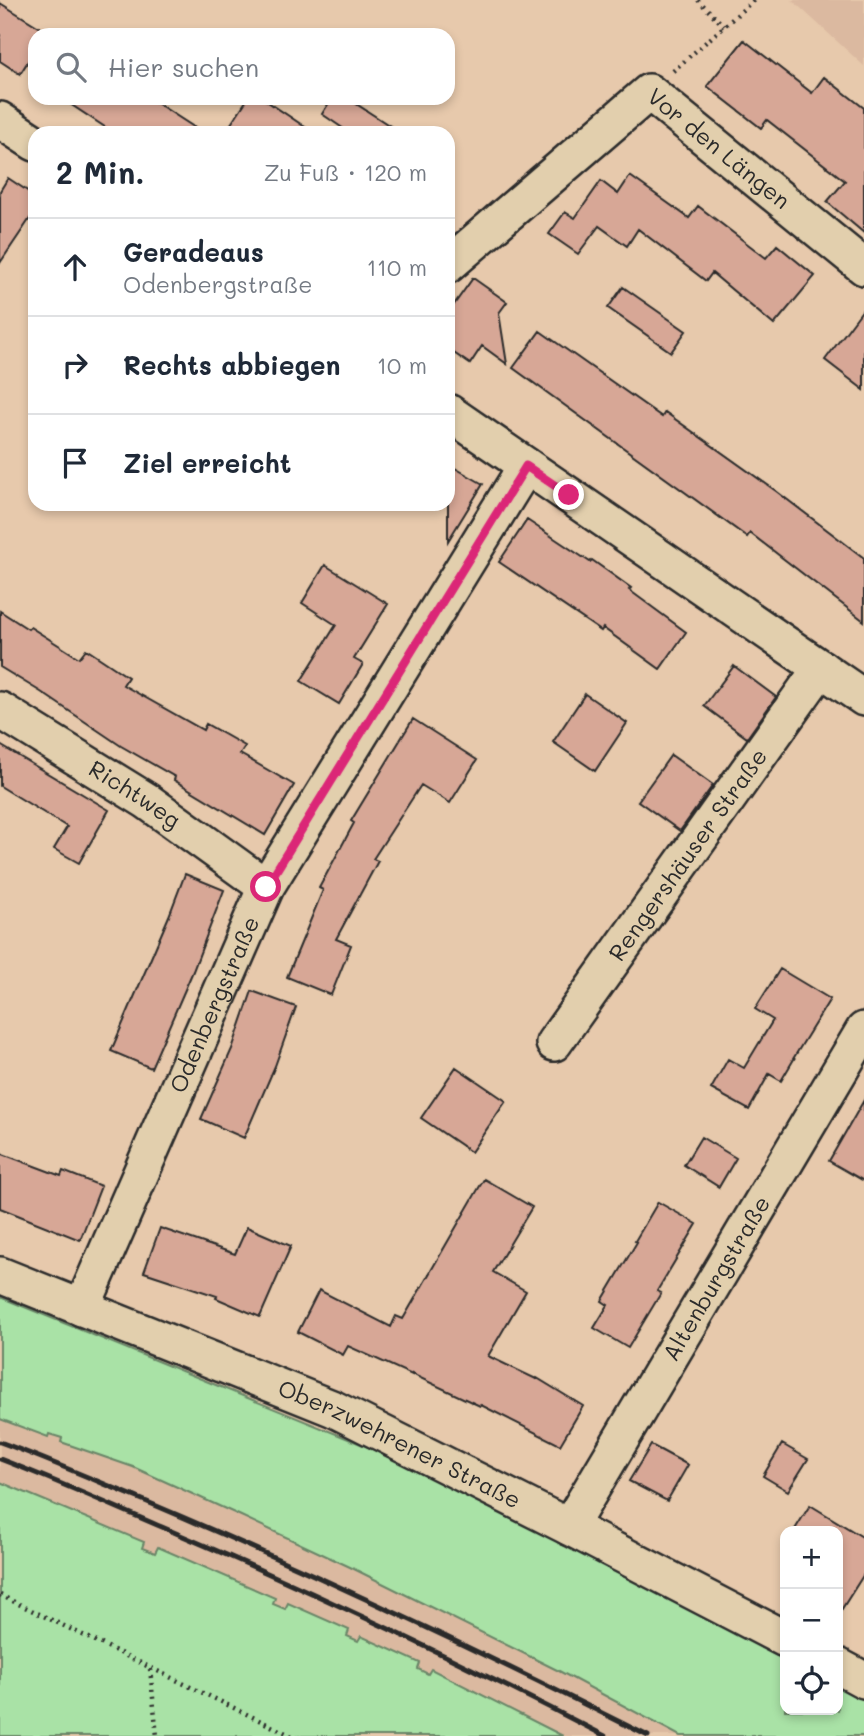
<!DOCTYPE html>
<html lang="de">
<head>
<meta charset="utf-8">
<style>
  :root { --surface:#fff; --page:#f6f6f7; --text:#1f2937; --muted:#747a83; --line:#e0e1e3 }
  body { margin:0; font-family:Mali,sans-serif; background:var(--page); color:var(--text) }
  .controls { position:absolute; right:21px; bottom:21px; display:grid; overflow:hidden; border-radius:14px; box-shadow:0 4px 10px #0003 }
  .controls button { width:63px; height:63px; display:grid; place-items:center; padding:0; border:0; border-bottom:2px solid var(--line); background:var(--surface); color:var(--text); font:35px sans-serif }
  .stop { position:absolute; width:21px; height:21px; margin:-16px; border:5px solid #db2777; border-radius:50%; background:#fff }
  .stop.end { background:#db2777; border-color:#fff; box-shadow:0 2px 7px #0008 }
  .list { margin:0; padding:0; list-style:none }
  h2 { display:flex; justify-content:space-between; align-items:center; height:91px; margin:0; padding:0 28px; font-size:30px }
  h2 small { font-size:23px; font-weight:400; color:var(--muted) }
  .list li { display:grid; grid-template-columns:46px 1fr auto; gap:21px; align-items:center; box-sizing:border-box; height:98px; padding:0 28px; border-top:2px solid var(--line) }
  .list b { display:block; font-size:26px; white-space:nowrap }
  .list p { margin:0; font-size:23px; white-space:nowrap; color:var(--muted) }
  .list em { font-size:23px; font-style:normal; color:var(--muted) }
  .icon { flex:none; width:38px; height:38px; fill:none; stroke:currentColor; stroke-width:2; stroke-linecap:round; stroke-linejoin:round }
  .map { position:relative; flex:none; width:864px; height:1736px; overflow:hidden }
  .search { position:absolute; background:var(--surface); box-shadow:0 4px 10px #0003; left:28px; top:28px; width:427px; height:77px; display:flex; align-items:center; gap:18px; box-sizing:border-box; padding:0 24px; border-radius:21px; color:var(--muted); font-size:26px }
  .panel { position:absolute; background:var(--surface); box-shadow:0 4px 10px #0003; left:28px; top:126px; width:427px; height:385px; border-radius:21px }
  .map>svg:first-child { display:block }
  .built { fill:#dbb9a0 }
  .green { fill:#a9e2a6; stroke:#6a8668; stroke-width:2 }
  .building { fill:#d7a796; stroke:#2b2b2b; stroke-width:2 }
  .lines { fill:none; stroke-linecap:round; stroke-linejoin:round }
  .minor-casing { stroke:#2b2b2b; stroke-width:40 }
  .path { stroke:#2b2b2b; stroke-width:4.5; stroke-dasharray:2 5; stroke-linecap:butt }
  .minor { stroke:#e2cfad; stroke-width:35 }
  .rail { stroke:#2b2b2b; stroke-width:5 }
  .route { stroke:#db2777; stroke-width:9 }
  .labels { text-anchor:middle; stroke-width:7; stroke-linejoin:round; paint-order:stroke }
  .street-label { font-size:23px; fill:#2b2b2b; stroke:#e2cfad }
</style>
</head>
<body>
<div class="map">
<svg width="864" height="1736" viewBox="0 0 864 1736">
  <rect width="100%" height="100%" fill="#e7c9ac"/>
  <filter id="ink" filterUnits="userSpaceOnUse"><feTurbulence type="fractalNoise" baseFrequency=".0143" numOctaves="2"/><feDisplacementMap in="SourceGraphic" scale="14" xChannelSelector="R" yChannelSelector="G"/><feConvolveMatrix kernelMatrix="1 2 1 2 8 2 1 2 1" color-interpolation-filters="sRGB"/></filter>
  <g filter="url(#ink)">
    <path class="built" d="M792 0H864V66Z
      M0 1419 47 1437 49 1434 62 1438 61 1442 133 1467 350 1567 559 1671 680 1736H564L432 1669 429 1674 417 1669 419 1663 362 1636 358 1641 346 1636 348 1630 288 1603 285 1609 273 1604 275 1597 158 1547 155 1553 142 1548 144 1542 0 1483Z"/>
    <path class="green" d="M0 1297 400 1460 610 1565 785 1658V1710H838V1686L864 1700V1736H680L559 1671 350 1567 241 1516 133 1467 61 1442 62 1438 49 1434 48 1437 0 1419Z
      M0 1482 144 1542 142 1548 155 1553 158 1547 275 1598 273 1604 285 1609 288 1603 349 1630 347 1636 358 1641 361 1636 420 1663 418 1669 428 1674 431 1669 563 1736H0Z"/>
    <path class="building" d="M0 3 47 32 44 35H35V50L20 74 0 61Z
      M744 40 812 93 824 77 864 108V233L827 202 845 181 767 120 761 128 707 86Z
      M61 98H149L203 133H114Z
      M248 98H262L314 133H225Z
      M332 98H347L401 133H350L322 114Z
      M630 176 689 218 698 206 766 258 777 245 815 276 774 325 712 273 706 281 638 229 627 246 599 226 578 254 549 234 565 212 575 218 601 181 618 194Z
      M8 178 35 196V211L0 263V191Z
      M473 278 507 302 499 313 507 364 482 346 470 364 448 349V313Z
      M623 287 686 331 671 352 608 308Z
      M864 308V390L825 360Z
      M540 331 662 417 665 412 776 491 864 558V621L750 533 747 537 513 368Z
      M448 464 483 484 448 541Z
      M527 520 590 562 592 560 631 588 629 590 686 632 660 669 603 628 601 631 499 562Z
      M325 565 388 604 354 659 363 664 339 704 301 681 336 625 302 603Z
      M0 611 28 629 30 627 79 658 86 649 128 677 123 685 203 730 206 724 245 746 240 754 294 785 265 835 174 780 175 777 121 746 41 692 0 667Z
      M734 666 776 697 747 738 704 706Z
      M585 694 627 723 595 771 553 742Z
      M413 719 477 760 450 803 421 785 373 859 378 861 336 939 351 945 331 995 287 977 323 890 319 888 354 823 351 821Z
      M0 745 109 810 79 863 54 849 67 827 0 786Z
      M671 755 713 785 680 831 638 801Z
      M185 874 224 890 193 971 151 1068 111 1051 169 916Z
      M780 969 830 999 793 1059H794L781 1081 769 1074 749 1110 711 1089 728 1059 744 1068 773 1020 755 1009Z
      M252 991 296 1007 275 1066 244 1138 201 1119 232 1049Z
      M456 1067 506 1101 471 1152 421 1118Z
      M864 1100V1181L829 1161Z
      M701 1137 736 1158 719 1187 684 1165Z
      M0 1153 61 1176 63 1171 101 1186 80 1240 0 1208Z
      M484 1179 532 1207 493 1272 526 1291 488 1356 536 1379 537 1378 583 1406 560 1445 481 1405 480 1406 412 1374V1375L348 1346 343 1355 298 1332 319 1290 391 1327 396 1316 403 1319Z
      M658 1202 697 1224 657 1291 661 1293 628 1348 594 1328 608 1305 602 1301 637 1242 635 1241Z
      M247 1227 291 1246 260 1317 216 1298 217 1296 144 1272 160 1228 235 1254Z
      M782 1444 808 1459 788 1491 763 1476Z
      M651 1445 688 1465 667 1501 629 1481Z
      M810 1505 864 1538V1574L838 1615V1531H794Z"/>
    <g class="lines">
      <defs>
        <g id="minor">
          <path d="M0 120 35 143"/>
          <path id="s1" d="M448 265 649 92 864 267"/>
          <path d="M448 412 864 698"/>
          <path id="s2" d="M0 710 147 801 266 887"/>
          <path id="s3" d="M554 1043 821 668"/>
          <path id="s4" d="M0 1275 334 1409 569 1527 785 1639"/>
          <path id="s5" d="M82 1308 266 887 526 466"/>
          <path id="s6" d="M569 1527 864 1030"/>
          <path d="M838 1666 864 1680"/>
        </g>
      </defs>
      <use href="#minor" class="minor-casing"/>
      <path class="path" d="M698 0 724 26
        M673 71 754 0
        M0 1595 292 1736
        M150 1669 157 1736"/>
      <use href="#minor" class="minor"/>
      <path class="rail" d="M0 1442C46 1459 92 1479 138 1498 311 1571 480 1651 648 1736
        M0 1459C55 1480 108 1504 162 1527 312 1591 460 1661 605 1736"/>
    </g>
  </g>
  <g class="lines" filter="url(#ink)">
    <path class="route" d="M266 887 526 466 569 495"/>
  </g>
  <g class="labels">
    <g class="street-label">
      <text dy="8" stroke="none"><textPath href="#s1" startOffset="355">Vor den Längen</textPath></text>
      <text dy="8" stroke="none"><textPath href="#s2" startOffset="159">Richtweg</textPath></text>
      <text dy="8" stroke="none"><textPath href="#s3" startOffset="231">Rengershäuser Straße</textPath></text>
      <text dy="8" stroke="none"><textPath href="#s5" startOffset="331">Odenbergstraße</textPath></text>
      <text dy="8" stroke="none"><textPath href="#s6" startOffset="289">Altenburgstraße</textPath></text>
      <text dy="8" stroke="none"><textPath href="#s4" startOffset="434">Oberzwehrener Straße</textPath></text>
    </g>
  </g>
</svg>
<div class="controls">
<button>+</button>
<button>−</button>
<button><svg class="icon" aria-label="locate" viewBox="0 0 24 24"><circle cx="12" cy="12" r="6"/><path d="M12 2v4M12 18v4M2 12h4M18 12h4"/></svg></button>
</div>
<div class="stop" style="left:266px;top:887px"></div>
<div class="stop end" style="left:569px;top:495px"></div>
<div class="search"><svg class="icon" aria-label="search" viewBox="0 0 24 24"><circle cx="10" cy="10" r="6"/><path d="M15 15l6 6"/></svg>Hier suchen</div>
<section class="panel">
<h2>2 Min.<small>Zu Fuß · 120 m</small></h2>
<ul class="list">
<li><svg class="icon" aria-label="ahead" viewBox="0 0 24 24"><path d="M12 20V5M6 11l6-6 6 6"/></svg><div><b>Geradeaus</b><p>Odenbergstraße</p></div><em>110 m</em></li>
<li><svg class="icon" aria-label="right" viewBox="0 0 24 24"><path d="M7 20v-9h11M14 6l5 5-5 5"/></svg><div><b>Rechts abbiegen</b></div><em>10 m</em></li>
<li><svg class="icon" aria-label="arrive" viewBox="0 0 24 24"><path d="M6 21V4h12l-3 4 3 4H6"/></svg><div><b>Ziel erreicht</b></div></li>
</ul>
</section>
</div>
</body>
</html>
